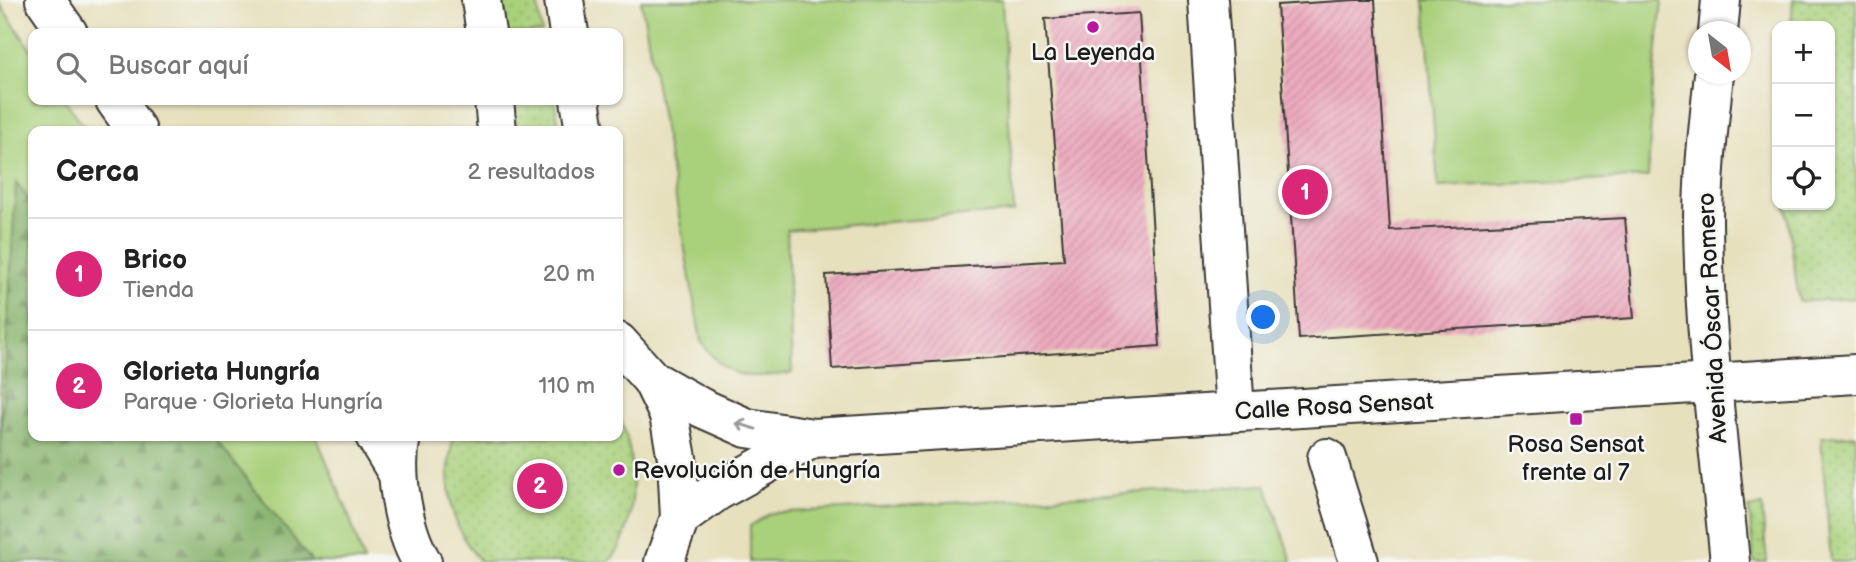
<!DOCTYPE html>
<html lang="es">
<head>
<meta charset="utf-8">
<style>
  :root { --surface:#fff; --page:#f2f2f2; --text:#222; --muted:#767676; --line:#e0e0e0; --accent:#db2777 }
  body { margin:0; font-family:"Balsamiq Sans",sans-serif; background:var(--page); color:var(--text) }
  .controls { position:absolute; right:21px; top:21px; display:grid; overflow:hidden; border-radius:14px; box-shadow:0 2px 5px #0004 }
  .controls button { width:63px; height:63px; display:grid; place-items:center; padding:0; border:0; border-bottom:2px solid var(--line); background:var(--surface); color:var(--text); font:35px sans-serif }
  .compass { position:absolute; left:1688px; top:21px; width:63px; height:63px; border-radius:50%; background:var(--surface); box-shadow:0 2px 5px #0004; rotate:149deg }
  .you { position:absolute; left:1264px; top:318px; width:24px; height:24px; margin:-18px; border:5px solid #fff; border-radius:50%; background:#1a73e8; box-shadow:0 0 0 10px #1a73e833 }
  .badge { display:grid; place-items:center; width:46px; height:46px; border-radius:50%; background:var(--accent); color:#fff; font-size:23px; font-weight:700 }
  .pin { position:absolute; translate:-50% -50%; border:4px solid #fff; box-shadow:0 2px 7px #0006 }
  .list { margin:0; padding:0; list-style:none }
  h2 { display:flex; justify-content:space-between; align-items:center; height:91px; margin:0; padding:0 28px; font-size:30px }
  h2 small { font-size:23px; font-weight:400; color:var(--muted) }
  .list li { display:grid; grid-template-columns:46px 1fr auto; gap:21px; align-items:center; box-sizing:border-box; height:112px; padding:0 28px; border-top:2px solid var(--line) }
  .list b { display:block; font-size:26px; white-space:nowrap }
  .list p { margin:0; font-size:23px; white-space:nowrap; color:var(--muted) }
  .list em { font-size:23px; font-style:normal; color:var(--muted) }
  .icon { flex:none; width:38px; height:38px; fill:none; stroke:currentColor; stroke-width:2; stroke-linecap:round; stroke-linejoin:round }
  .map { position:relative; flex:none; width:1856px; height:562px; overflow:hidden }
  .search { position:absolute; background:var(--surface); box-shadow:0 2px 5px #0004; left:28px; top:28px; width:595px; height:77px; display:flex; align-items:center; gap:18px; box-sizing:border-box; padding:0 24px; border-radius:14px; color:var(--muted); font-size:26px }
  .panel { position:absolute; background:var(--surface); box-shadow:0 2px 5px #0004; left:28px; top:126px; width:595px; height:315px; border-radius:14px }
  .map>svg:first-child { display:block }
  .grass { fill:#a9d07a; stroke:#62764b; stroke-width:2 }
  .forest { fill:url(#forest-firs); stroke:#516743; stroke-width:2 }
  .park { fill:url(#park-dots); stroke:#62764b; stroke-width:2 }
  .building { fill:url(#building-hatch) }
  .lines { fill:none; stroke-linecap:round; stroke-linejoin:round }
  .street-casing { stroke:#3a3934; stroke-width:42 }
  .secondary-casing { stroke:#3a3934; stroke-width:42 }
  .street { stroke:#fff; stroke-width:38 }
  .secondary { stroke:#fff; stroke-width:38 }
  .oneway { stroke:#999 }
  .poi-dot { fill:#b5179e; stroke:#f6f6f2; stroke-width:2.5 }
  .labels { text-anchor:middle; stroke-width:5; stroke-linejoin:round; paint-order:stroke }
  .poi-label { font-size:24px; fill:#1c1c1c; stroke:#f6f6f2 }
  .street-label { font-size:24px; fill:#1c1c1c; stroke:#f6f6f2 }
</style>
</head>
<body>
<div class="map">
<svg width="1856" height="562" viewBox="0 0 1856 562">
  <defs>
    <pattern id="forest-firs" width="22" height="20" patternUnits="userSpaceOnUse" patternTransform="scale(1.75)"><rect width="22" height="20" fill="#86b26a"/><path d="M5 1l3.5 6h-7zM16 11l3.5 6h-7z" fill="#6d9056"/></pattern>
    <pattern id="park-dots" width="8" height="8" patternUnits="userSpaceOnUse" patternTransform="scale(1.75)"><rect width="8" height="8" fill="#a9d07a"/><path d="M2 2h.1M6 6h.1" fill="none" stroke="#91b269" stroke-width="1.8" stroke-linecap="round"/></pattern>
    <pattern id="building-hatch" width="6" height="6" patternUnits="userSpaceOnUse" patternTransform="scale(1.75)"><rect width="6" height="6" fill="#ecaabe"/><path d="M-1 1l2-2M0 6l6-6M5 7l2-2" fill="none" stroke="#ca92a3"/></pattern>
  </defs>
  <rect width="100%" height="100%" fill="#f6f6f2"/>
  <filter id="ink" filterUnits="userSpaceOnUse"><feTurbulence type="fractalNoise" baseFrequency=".0143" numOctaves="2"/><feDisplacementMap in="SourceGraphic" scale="14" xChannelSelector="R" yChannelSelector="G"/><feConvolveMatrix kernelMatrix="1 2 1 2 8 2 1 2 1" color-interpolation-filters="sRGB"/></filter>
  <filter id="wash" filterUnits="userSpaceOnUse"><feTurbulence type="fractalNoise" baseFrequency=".00686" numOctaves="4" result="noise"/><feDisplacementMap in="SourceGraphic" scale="28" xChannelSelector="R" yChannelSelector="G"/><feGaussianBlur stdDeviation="1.57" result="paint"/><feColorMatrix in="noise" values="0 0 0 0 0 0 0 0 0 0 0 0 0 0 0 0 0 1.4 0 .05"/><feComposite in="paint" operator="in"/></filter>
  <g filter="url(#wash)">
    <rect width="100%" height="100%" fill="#e7e0bd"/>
    <path class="grass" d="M641 0H1002L1014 212 787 230 792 373C747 378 728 382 701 341Z
      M1425 0H1662L1652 97 1648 177 1438 187Z
      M0 4 33 53V100H65L87 131H33V436H316L347 510 364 562H0Z
      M1266 485 1292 562H750V526L771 513Z"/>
    <path class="forest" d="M16 183 33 205V436H213L312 562H0V451Z"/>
    <path class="park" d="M499 0H537L542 33H504Z
      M1793 0H1856V298L1799 302 1786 205H1830V26H1791Z
      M513 100H554L560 131H517Z
      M618 415C638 453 640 529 609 562H481C448 526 443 481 454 436H618Z
      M1856 435V562H1831L1821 437Z
      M1762 506 1767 562H1754L1749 508Z"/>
    <g id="blocks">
      <path class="building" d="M1355 0H1375L1390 230 1625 218 1634 318 1299 339 1277 5Z
        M1139 13 1160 346 832 369 826 275 1064 260 1045 19Z"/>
    </g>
  </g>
  <g filter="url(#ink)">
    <use href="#blocks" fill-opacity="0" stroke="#3a3934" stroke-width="2"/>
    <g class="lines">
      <defs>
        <path id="street" d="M45 0 68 33
          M1208 0 1235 412
          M1718 32 1721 0
          M1714 74C1709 123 1703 172 1703 222 1704 335 1719 449 1730 562
          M115 100 137 131
          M652 380 702 408 747 428 813 438 1856 374
          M375 436 398 474
          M1327 458 1359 562
          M680 518 716 492 813 438"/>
        <path id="secondary" d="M481 0 486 33
          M564 0 569 33
          M494 100 497 131
          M580 100 585 131
          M618 342 652 380 669 415 677 458 680 518 664 562
          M401 436C393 472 403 531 422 562"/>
      </defs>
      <use href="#street" class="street-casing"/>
      <use href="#secondary" class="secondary-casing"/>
      <use href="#street" class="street"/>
      <use href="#secondary" class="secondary"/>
    </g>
    <defs><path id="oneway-shaft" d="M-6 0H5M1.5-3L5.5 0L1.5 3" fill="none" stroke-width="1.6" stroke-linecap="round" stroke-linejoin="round" transform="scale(1.75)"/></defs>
    <use class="oneway" href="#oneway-shaft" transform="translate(746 426) rotate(-163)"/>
  </g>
  <g class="poi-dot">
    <circle cx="1093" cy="27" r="7"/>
    <rect x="1569" y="412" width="14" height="14" rx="3.5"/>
    <circle cx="619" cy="470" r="7"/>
  </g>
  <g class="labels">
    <g class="poi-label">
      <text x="1093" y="60">La Leyenda</text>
      <text x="1576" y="452">Rosa Sensat<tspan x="1576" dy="28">frente al 7</tspan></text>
      <text x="633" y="478" text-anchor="start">Revolución de Hungría</text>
    </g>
    <g class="street-label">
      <text transform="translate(1712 318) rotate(-93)" y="8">Avenida Óscar Romero</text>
      <text transform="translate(1334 406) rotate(-3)" y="8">Calle Rosa Sensat</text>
    </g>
  </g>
</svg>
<div class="controls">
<button>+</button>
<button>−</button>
<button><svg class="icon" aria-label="locate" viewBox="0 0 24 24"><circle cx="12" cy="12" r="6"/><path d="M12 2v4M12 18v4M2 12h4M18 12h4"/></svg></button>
</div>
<svg class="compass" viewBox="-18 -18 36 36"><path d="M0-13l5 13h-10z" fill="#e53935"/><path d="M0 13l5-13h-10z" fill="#767676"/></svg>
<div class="you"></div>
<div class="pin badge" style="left:1305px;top:192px">1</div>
<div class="pin badge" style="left:540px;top:486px">2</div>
<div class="search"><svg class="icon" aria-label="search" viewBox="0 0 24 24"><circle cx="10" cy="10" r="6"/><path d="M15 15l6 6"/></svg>Buscar aquí</div>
<section class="panel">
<h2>Cerca<small>2 resultados</small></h2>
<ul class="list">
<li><span class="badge">1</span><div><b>Brico</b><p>Tienda</p></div><em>20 m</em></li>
<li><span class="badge">2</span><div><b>Glorieta Hungría</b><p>Parque · Glorieta Hungría</p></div><em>110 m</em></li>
</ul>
</section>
</div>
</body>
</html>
